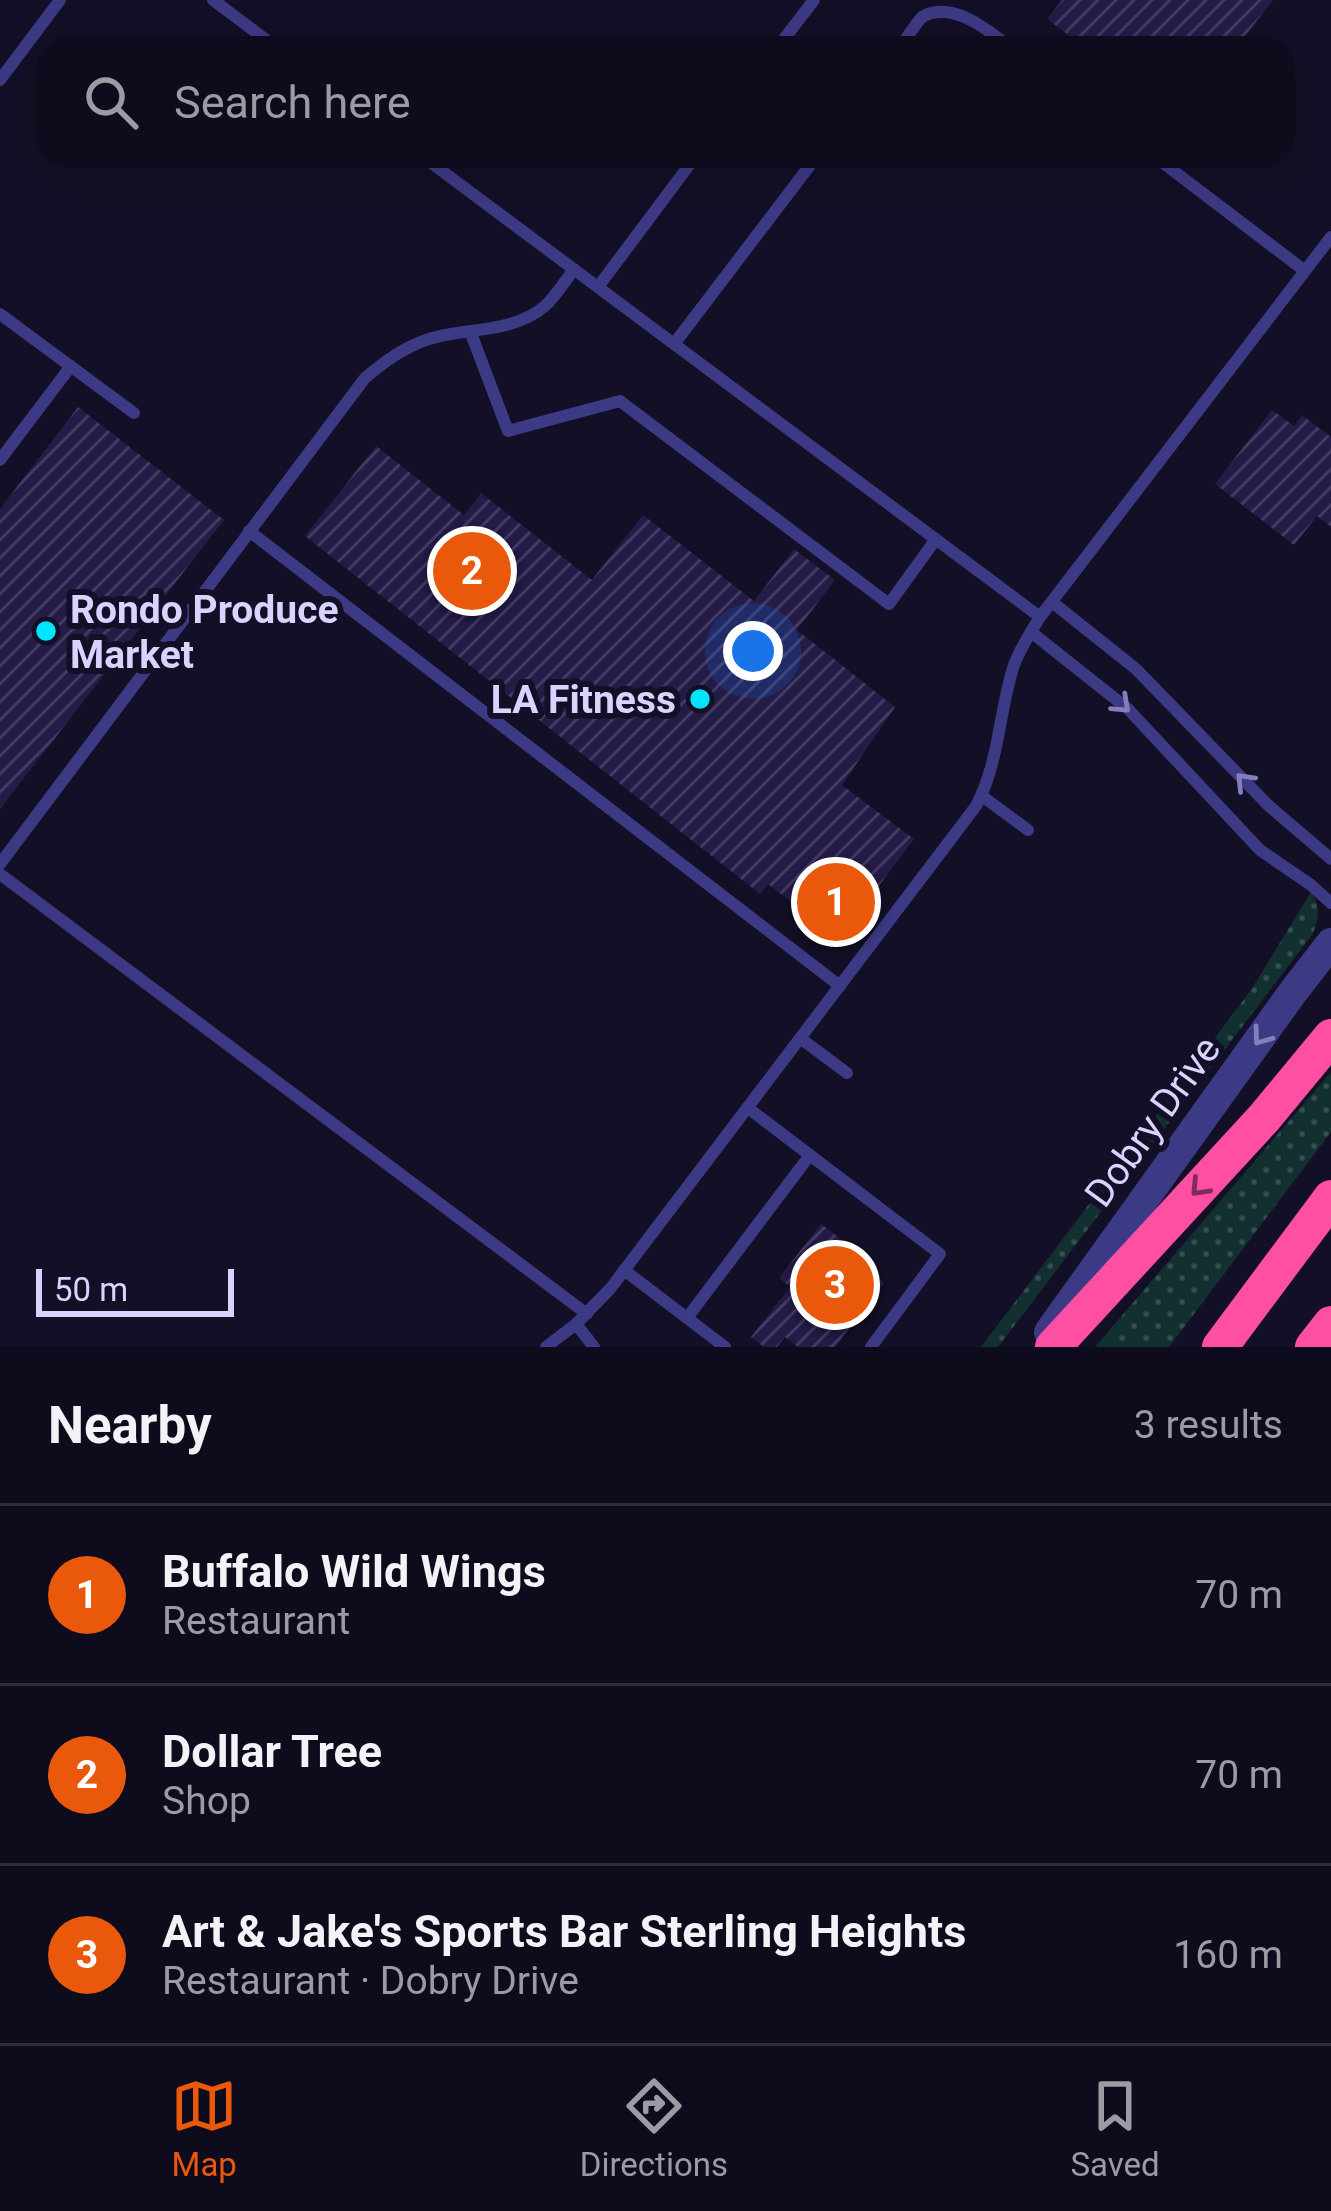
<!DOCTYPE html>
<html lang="en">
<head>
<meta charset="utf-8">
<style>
  :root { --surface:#0e0b1c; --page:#1c1929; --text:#f1f3f6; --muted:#9b9ba3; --line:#2e2b3b; --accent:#ea580c }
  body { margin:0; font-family:Roboto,sans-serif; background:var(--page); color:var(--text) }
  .scale { position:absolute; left:36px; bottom:30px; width:198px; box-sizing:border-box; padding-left:12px; border:6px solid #d9d4ff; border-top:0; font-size:33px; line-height:42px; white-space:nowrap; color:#d9d4ff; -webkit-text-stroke:9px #130f26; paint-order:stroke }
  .you { position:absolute; left:753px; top:651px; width:42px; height:42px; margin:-30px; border:9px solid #fff; border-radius:50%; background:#1a73e8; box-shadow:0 0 0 18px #1a73e833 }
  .badge { display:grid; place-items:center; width:78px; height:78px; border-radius:50%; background:var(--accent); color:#fff; font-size:39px; font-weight:700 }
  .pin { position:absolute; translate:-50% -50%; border:6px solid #fff; box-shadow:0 3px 12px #0006 }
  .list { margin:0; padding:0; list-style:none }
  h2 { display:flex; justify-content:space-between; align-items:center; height:156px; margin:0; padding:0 48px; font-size:51px }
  h2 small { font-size:39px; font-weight:400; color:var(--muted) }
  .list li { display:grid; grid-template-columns:78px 1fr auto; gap:36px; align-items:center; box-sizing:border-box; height:180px; padding:0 48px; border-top:3px solid var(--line) }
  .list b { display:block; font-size:45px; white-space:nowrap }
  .list p { margin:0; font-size:39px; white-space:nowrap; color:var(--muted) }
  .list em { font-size:39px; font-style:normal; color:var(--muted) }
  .icon { flex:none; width:66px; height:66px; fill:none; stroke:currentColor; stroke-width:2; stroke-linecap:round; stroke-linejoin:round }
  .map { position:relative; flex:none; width:1331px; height:1347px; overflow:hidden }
  .search { position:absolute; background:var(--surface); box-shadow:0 12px 48px #0002; left:36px; right:36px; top:36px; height:132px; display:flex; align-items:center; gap:30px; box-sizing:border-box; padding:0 42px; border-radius:36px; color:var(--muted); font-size:45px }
  .sheet { height:696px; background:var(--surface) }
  nav { display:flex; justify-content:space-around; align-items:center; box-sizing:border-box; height:168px; border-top:3px solid var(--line); background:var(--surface); font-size:33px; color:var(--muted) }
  nav a { display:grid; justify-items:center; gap:6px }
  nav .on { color:var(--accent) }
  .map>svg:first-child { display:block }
  .grass { fill:url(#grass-dots) }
  .building { fill:url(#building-hatch) }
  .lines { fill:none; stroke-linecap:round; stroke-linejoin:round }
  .service { stroke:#3d3a85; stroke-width:12 }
  .tertiary { stroke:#3d3a85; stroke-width:30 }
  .motorway { stroke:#ff4fa3; stroke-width:36 }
  .oneway { stroke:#837fbc }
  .oneway2 { stroke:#7d2c5e }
  .poi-dot { fill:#00e5ff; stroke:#130f26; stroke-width:4.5 }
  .labels { text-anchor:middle; stroke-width:12; stroke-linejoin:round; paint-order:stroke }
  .poi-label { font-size:39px; font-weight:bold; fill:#d9d4ff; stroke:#130f26; text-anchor:start }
  .street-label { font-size:39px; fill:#d9d4ff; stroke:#130f26 }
</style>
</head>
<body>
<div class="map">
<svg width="1331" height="1347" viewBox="0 0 1331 1347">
  <defs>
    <pattern id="grass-dots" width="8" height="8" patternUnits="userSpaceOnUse" patternTransform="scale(3)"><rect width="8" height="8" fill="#12302f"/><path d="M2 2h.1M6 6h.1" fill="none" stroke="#344d4e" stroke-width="1.8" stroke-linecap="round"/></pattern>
    <pattern id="building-hatch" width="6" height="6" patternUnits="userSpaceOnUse" patternTransform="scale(3)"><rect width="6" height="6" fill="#241b47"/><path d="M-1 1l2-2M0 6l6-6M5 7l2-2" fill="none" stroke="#433b63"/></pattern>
  </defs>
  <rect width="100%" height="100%" fill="#130f26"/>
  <path class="grass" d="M1311 892C1321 906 1319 920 1312 935L998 1347H981L1251 990Z
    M1331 1072V1132L1169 1347H1095Z"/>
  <path class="building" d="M1062 0H1273L1236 48H1064L1072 38 1047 19Z
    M78 407 224 520 0 809V509Z
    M1272 410 1294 426 1302 415 1331 437V527L1317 516 1294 545 1215 484Z
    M376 446 464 515 481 493 592 580 643 515 754 601 794 549 835 580 797 630 895 707 842 785 914 839 840 938 768 884 760 894 305 536Z
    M821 1224 841 1239 836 1246 884 1283 835 1347H798L785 1337 777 1347H764L751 1337 790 1287 779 1278Z"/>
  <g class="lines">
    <path class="service" d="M213 0 277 48
      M777 48 814 0
      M899 48C907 38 914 26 922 17 952 0 987 29 1011 48
      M0 80 60 0
      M422 156 1040 617
      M1154 156 1305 271
      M598 287 696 156
      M0 314 134 413
      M470 331 508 431 620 401 889 604 936 539
      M674 344 817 156
      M0 460 71 366
      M249 531 840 986
      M1052 602 1136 669 1269 806 1331 859
      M1031 632 1128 709 1260 850 1311 885 1331 903
      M982 796 1028 830
      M0 864 365 378C384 362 404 347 429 339 467 327 512 334 545 306 556 296 565 281 574 269
      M0 874 587 1314
      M800 1038 847 1073
      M748 1108 940 1254 871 1347
      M624 1270 725 1347
      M687 1318 810 1155
      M576 1324 594 1347
      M546 1347 576 1324 610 1289 976 806C999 763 999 713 1013 668 1019 649 1030 634 1040 617L1331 237"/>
    <path class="tertiary" d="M1049 1332 1293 992 1331 943"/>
    <path class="motorway" d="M1053 1347 1264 1118 1331 1037
      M1220 1347 1331 1198
      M1313 1347 1331 1324"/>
  </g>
  <defs><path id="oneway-chevron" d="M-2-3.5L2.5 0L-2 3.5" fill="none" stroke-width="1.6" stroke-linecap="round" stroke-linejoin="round" transform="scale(3)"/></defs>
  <g class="oneway">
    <use href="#oneway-chevron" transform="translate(1122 705) rotate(43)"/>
    <use href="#oneway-chevron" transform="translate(1244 781) rotate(-134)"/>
    <use href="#oneway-chevron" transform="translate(1261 1037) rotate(126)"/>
  </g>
  <use class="oneway2" href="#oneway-chevron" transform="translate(1199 1188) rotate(133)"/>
  <g class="poi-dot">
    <circle cx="46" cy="631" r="12"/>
    <circle cx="700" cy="699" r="12"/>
  </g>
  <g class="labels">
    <g class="poi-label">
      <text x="70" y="623">Rondo Produce<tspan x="70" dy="45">Market</tspan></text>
      <text x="676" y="713" text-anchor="end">LA Fitness</text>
    </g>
    <g class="street-label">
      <text transform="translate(1152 1121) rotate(-54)" y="14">Dobry Drive</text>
    </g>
  </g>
</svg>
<div class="scale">50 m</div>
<div class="you"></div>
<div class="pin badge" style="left:836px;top:902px">1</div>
<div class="pin badge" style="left:472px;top:571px">2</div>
<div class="pin badge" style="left:835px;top:1285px">3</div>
<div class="search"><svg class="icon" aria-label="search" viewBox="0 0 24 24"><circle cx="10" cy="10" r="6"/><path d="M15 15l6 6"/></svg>Search here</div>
</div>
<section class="sheet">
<h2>Nearby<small>3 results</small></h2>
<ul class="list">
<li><span class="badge">1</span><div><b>Buffalo Wild Wings</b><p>Restaurant</p></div><em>70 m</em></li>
<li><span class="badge">2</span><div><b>Dollar Tree</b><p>Shop</p></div><em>70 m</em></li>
<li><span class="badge">3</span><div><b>Art &amp; Jake's Sports Bar Sterling Heights</b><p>Restaurant · Dobry Drive</p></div><em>160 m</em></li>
</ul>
</section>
<nav>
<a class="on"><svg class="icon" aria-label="map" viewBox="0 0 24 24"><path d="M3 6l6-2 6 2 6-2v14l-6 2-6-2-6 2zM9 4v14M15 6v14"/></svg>Map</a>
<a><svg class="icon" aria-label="directions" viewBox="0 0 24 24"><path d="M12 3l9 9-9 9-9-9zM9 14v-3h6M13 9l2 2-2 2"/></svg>Directions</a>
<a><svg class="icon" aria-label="saved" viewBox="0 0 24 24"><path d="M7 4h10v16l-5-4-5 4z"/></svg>Saved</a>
</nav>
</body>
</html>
